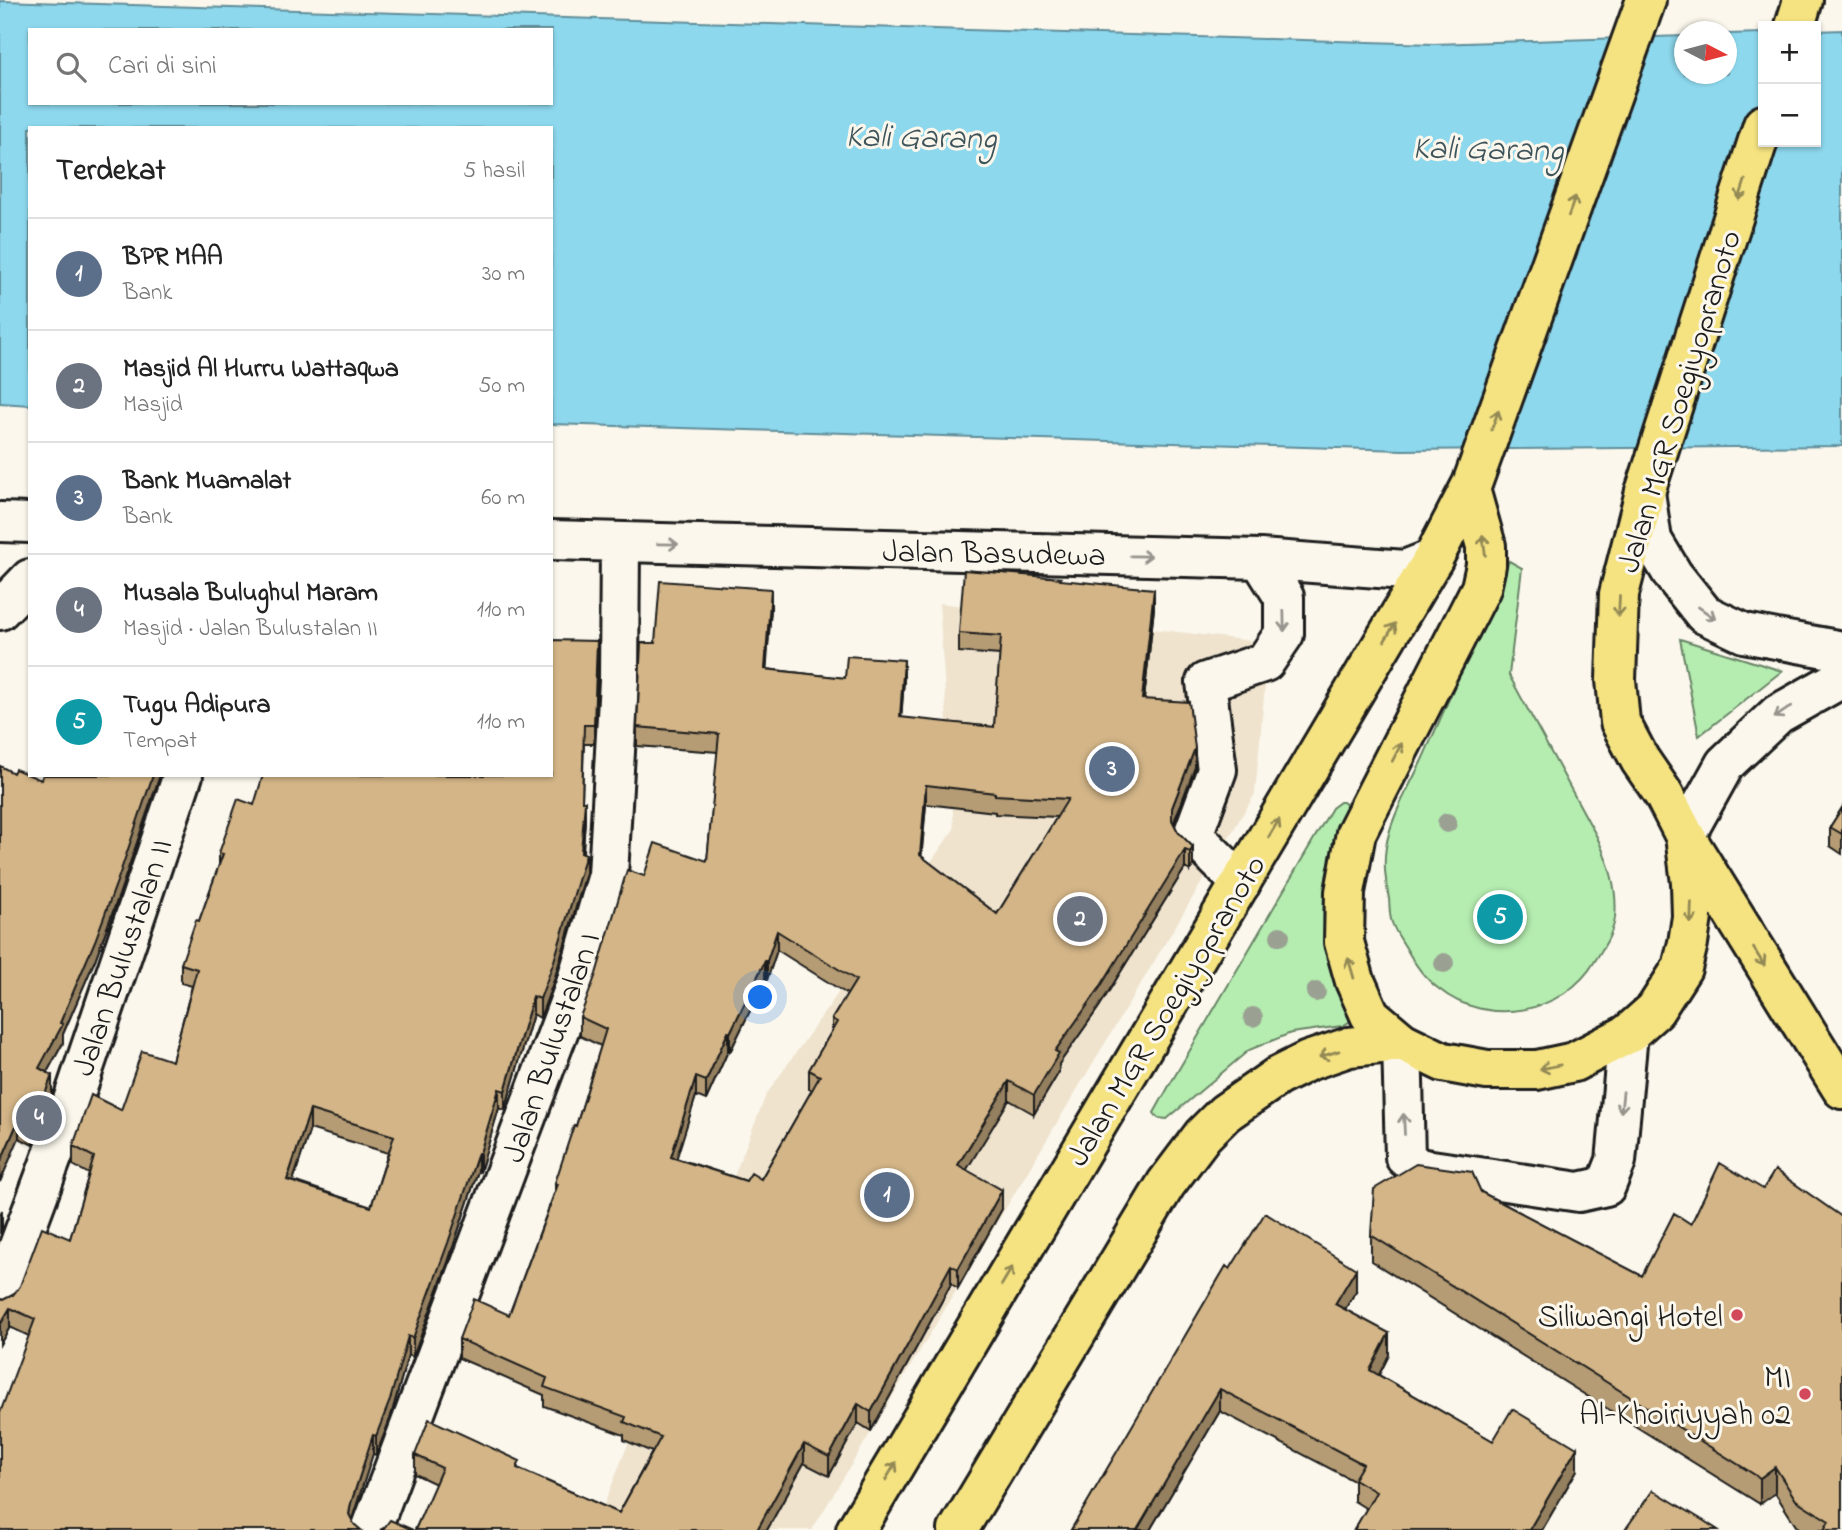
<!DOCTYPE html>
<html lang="id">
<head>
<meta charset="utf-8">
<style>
  :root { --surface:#fff; --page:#f6f6f6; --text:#222; --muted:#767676; --line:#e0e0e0; --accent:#2563eb }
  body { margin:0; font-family:"Indie Flower",sans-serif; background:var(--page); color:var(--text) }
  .controls { position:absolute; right:21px; top:21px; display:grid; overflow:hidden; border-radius:0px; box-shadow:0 2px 5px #0004 }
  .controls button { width:63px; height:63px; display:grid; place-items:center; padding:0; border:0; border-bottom:2px solid var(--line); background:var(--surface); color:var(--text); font:35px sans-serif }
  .compass { position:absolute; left:1674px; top:21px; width:63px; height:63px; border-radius:50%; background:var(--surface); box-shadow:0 2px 5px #0004; rotate:96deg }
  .you { position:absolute; left:761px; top:998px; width:24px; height:24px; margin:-18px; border:5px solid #fff; border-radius:50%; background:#1a73e8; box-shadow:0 0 0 10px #1a73e833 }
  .badge { display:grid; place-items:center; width:46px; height:46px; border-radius:50%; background:var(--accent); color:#fff; font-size:23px; font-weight:700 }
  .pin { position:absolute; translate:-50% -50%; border:4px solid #fff; box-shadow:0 2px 7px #0006 }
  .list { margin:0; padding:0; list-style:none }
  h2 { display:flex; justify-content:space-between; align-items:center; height:91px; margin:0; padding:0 28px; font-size:30px }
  h2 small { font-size:23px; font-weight:400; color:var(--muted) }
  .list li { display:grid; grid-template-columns:46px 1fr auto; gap:21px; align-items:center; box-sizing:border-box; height:112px; padding:0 28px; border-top:2px solid var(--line) }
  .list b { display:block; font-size:26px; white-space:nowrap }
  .list p { margin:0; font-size:23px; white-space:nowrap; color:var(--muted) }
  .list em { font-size:23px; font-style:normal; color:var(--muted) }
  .icon { flex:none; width:38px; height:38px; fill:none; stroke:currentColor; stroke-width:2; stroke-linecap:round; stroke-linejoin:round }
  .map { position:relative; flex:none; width:1842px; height:1530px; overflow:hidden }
  .search { position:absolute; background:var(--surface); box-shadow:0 2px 5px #0004; left:28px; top:28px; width:525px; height:77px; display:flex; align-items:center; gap:18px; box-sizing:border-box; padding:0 24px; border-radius:0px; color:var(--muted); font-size:26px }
  .panel { position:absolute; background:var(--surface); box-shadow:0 2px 5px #0004; left:28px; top:126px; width:525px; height:651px; border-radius:0px }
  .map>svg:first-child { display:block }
  .built { fill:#efe3ce }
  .green { fill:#b5edb0; stroke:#688466; stroke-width:2 }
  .water { fill:#8dd8ed; stroke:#608d99; stroke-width:2; fill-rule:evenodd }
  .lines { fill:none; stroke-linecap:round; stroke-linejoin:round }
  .minor-casing { stroke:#1c1c1c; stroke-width:44 }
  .major-casing { stroke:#1c1c1c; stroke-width:44 }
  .highway-casing { stroke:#1c1c1c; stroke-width:44 }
  .minor { stroke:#fbf7ec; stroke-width:38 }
  .major { stroke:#f5e382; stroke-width:38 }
  .highway { stroke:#f5e382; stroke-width:38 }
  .tree { fill:#9aa192 }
  .wall { fill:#b59c74; stroke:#1c1c1c; stroke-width:2; fill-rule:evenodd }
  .shaded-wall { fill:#947f5e; stroke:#1c1c1c; stroke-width:2 }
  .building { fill:#d3b587; stroke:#1c1c1c; stroke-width:2; fill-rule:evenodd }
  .oneway { stroke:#938954 }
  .oneway2 { stroke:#97948e }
  .poi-dot { fill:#d1495b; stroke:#fbf7ec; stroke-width:2.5 }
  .labels { text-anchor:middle; stroke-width:6; stroke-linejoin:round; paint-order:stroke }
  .street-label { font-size:32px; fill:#1c1c1c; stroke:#fbf7ec }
  .poi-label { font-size:32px; fill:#1c1c1c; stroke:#fbf7ec; text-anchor:end }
  .water-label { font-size:33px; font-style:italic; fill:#3e545b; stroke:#fbf7ec }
</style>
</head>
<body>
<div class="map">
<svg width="1842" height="1530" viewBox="0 0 1842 1530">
  <rect width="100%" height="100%" fill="#fbf7ec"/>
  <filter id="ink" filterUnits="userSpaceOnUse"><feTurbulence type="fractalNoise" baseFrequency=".0143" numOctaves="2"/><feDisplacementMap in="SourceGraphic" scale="14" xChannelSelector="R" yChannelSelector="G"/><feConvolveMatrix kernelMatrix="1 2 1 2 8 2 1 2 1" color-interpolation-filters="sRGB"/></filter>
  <g filter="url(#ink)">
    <path class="built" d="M939 603 1269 643 1255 794 812 1530H594L766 1095 954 829Z"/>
    <path class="green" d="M1509 561 1522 568 1509 675 1597 837C1609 863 1618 889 1615 918 1613 934 1603 948 1595 961 1564 1014 1487 1028 1439 989 1424 978 1415 964 1406 948 1402 941 1396 933 1393 925 1389 918 1390 908 1389 899 1386 881 1383 866 1386 847 1391 816 1409 788 1422 760 1452 694 1480 627 1509 561Z
      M1680 639 1782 671 1699 736Z
      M1340 802H1343L1349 807C1345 827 1333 844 1329 863 1320 901 1322 951 1336 987 1339 997 1346 1007 1350 1017L1349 1022 1342 1026 1291 1033 1249 1050 1167 1119 1158 1118 1154 1113 1169 1086 1332 808Z"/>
    <path class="water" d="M0 1 1434 44 1684 36 1685 74H1727V34L1763 33V142H1816V31L1842 30V446L1403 450 551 424V128H30V405L0 403ZM30 30H551V103H30Z"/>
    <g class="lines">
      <defs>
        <path id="minor" d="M1645 492 1652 540 1673 575 1704 614 1744 633 1842 651
          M0 522 30 523
          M551 540 1260 559 1405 570 1433 559
          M0 610 30 579
          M1685 836 1725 764 1778 714 1842 678
          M1241 883 1193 835 1217 770 1206 682 1265 662 1284 634V597L1260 559
          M1402 1042 1405 1157 1418 1168 1579 1192 1606 1186 1616 1161 1628 1034
          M0 1297 70 1109 183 775
          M371 1530 575 987 608 875 619 681 620 543"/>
        <path id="major" d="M1685 836 1842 1089"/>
        <path id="highway" d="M1795 26 1803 0
          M1402 1042 1370 1015 1355 981 1344 942 1345 892 1356 833 1481 588 1486 565V546L1470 489
          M856 1530 1433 559 1472 484 1646 0
          M958 1530 1166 1184 1203 1135 1225 1113 1278 1076 1308 1061 1349 1047 1402 1042 1443 1062 1487 1070H1537L1574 1062 1628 1034 1655 1010 1682 968 1688 943 1692 917 1691 883 1685 836 1664 795 1640 760 1620 722 1616 680 1619 594 1645 492 1763 125"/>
      </defs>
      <use href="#minor" class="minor-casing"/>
      <use href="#major" class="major-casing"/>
      <use href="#highway" class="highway-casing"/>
      <use href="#minor" class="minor"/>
      <use href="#major" class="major"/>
      <use href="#highway" class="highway"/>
    </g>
    <g class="tree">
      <circle cx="1447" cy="823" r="10"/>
      <circle cx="1280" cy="936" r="10"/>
      <circle cx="1444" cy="963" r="10"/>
      <circle cx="1316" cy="992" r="10"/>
      <circle cx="1253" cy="1017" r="10"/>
    </g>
    <path class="wall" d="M1060 580 1154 608 1144 699 1195 767 1174 824 1178 832 1193 847V866L1190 871 1185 868 1099 1007 1059 1064V1072L1034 1114 1009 1100 966 1169 1002 1209 958 1288 951 1284 871 1431 858 1423 829 1476 804 1463 767 1530H415L436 1484 415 1474V1455L520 1469 619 1513 652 1452 624 1440V1435L544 1406V1395L459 1358V1339L509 1315 555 1191V1183L576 1126 601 1046 580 1036V1017L644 876 707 861 718 752 637 746V727L655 643 771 608 766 669 845 678 904 679 901 718 994 727 1000 655 959 652V633ZM926 804 995 812V814L1057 817 997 914 921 856ZM777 950 847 994 832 1019V1031L809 1070V1089L812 1090 761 1179 746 1181 676 1158 696 1096 706 1100 728 1051 730 1052 765 980H767Z
      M597 660 594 744H584L582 801 585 820 583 853 586 873 554 980 540 1018 533 1014 505 1110 499 1108 480 1172 478 1171 448 1262 413 1357 408 1355 390 1419 376 1455 29 1336 10 1327 0 1344V1299L3 1300 13 1295 70 1239 89 1174 73 1165V1146L121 1110 172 1061 192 986 181 983V964L199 921 219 865V853L254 805ZM310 1129 388 1153 371 1207 293 1181Z
      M13 773 41 780 43 775H160L119 895 95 960 63 1034V1043L47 1072 52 1094 33 1145 19 1138Z
      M1842 808V854L1830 846V827Z
      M1481 1192 1642 1276 1691 1224 1842 1530H1802L1796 1526 1775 1493 1760 1504 1371 1261V1235Z
      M1230 1269 1356 1291 1345 1309 1389 1355 1379 1375 1493 1441 1577 1470 1542 1530H1354L1367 1509 1354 1501V1481L1220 1411 1150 1530H1071Z"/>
    <path class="shaded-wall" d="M771 589V608L765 688V669Z
      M1154 589V608L1142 718V699Z
      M597 641V660L594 744V725Z
      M904 660V679L900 736V717Z
      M1195 748V767L1172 827V808Z
      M153 775H160L119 895 95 960 63 1034V1043L39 1087V1068L60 1023Z
      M926 785V804L920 874V855Z
      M585 801V820L581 869 586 854V873L554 980 540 1018V999L581 852Z
      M1193 847V866L1190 871V852Z
      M1185 850V868L1099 1007 1059 1064V1072L1034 1114V1095L1055 1051Z
      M777 931V950L767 980V961Z
      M765 961V980L730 1052V1033Z
      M533 996V1014L505 1110V1091Z
      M728 1032V1051L706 1100V1081Z
      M52 1075V1094L33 1145V1126Z
      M696 1077V1096L671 1176V1157Z
      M1009 1081V1100L958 1184V1165Z
      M499 1089V1108L480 1172V1153Z
      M310 1110V1129L287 1199V1180Z
      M19 1119V1138L0 1182V1163Z
      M478 1153V1171L448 1262 413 1357V1338Z
      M1002 1190V1209L958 1288V1269Z
      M2 1210V1228L0 1234V1215Z
      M951 1265V1284L871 1431V1412Z
      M1356 1269V1291L1335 1326V1304Z
      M10 1308V1327L0 1344V1325Z
      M1389 1333V1355L1370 1392V1370Z
      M408 1336V1355L390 1419 376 1455V1436Z
      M1220 1389V1411L1150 1530H1137Z
      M858 1404V1423L829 1476V1457Z
      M373 1435V1454L351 1522 349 1514 351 1503Z
      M804 1444V1463L767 1530H757Z
      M1577 1448V1470L1542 1530H1529Z
      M1775 1467V1493L1760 1504V1478Z"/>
    <path class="building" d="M964 570 1061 578 1060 580 1154 589 1142 699 1189 702 1195 748 1172 808V820L1178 832 1193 847 1190 852 1185 850 1099 989 1055 1051 1059 1053 1034 1095 1009 1081 958 1165 1002 1190 958 1269 951 1265 871 1412 858 1404 829 1457 804 1444 757 1530H415L442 1468 415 1455 429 1419 520 1461 517 1468 619 1513 661 1437 624 1422 626 1417 544 1387 547 1378 459 1339 474 1299 509 1315 558 1184 555 1183 574 1125 576 1126 606 1029 580 1017 596 974 627 870 644 876 655 843 707 861 719 734 637 727 641 643H655L660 581 771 589 765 669 845 678 847 656 904 660 900 717 994 727 1001 636 959 633ZM926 785 995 793V795L1068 799 997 914 920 855ZM777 931 856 980 832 1019 837 1022 809 1070 820 1076 761 1179 751 1173 746 1181 671 1157 696 1077 706 1081 728 1032 730 1033 765 961H767Z
      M551 640 597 641 594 725H584L582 801H585L581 852 586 854 554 961 540 999 533 996 505 1091 499 1089 480 1153H478L448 1243 413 1338 408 1336 390 1400 376 1436 373 1435 351 1503 349 1514 354 1524 361 1530H0V1413L35 1319 10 1308 0 1325V1299L3 1300 13 1295 20 1286 42 1227 70 1239 94 1157 73 1146 91 1095 121 1110 142 1051 172 1061 197 969 181 964 196 920 199 921 223 854 219 853 238 799 254 805 263 775H551ZM310 1110 394 1136 371 1207 287 1180Z
      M0 766 13 773 15 769 41 780 43 775H153L119 876 95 941 60 1023 63 1024 39 1068 52 1075 33 1126 19 1119 0 1163Z
      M1842 808V834L1830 827Z
      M1720 1163 1763 1189 1775 1170 1842 1217V1530H1824L1829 1521 1796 1500 1775 1467 1760 1478 1371 1235 1374 1189 1416 1164 1472 1172 1481 1192 1642 1276 1674 1213 1691 1224Z
      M1265 1213 1356 1269 1335 1304 1389 1333 1370 1370 1493 1441 1512 1409 1577 1448 1529 1530H1354L1376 1492 1354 1479 1363 1464 1220 1389 1137 1530H1071L1226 1266 1230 1269Z
      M1653 1490 1704 1521 1718 1530H1625Z
      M390 1520 413 1530H380L384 1528Z"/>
    <defs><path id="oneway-shaft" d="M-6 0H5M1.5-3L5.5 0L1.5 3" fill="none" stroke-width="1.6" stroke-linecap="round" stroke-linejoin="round" transform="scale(1.75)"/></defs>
    <g class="oneway">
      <use href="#oneway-shaft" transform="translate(1742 190) rotate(108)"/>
      <use href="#oneway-shaft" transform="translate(1572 206) rotate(-70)"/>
      <use href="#oneway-shaft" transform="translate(1495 420) rotate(-70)"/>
      <use href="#oneway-shaft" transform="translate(1484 545) rotate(-98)"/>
      <use href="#oneway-shaft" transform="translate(1619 606) rotate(93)"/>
      <use href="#oneway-shaft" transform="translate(1390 632) rotate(-59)"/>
      <use href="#oneway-shaft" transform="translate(1397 752) rotate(-63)"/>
      <use href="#oneway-shaft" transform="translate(1274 828) rotate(-59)"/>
      <use href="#oneway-shaft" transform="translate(1691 913) rotate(92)"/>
      <use href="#oneway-shaft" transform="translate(1759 957) rotate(58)"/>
      <use href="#oneway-shaft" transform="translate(1351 968) rotate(-106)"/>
      <use href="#oneway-shaft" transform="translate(1329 1054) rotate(163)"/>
      <use href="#oneway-shaft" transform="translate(1550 1067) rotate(168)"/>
      <use href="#oneway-shaft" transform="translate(1007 1276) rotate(-59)"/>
      <use href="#oneway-shaft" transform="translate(891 1471) rotate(-59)"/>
    </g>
    <g class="oneway2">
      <use href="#oneway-shaft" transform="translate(668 544) rotate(1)"/>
      <use href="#oneway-shaft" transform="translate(1141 556) rotate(1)"/>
      <use href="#oneway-shaft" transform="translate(1707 613) rotate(35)"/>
      <use href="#oneway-shaft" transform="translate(1284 621) rotate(89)"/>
      <use href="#oneway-shaft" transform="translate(1783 712) rotate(146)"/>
      <use href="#oneway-shaft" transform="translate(1622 1102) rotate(96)"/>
      <use href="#oneway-shaft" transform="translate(1404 1124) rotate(-93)"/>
    </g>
  </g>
  <g class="poi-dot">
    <circle cx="1737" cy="1315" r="7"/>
    <circle cx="1805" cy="1394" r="7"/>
  </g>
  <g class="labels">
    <g class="street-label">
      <text transform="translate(1678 401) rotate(-73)" y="11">Jalan MGR Soegiyopranoto</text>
      <text transform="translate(994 552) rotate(1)" y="11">Jalan Basudewa</text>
      <text transform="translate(121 957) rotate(-71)" y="11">Jalan Bulustalan II</text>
      <text transform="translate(1165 1010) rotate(-59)" y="11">Jalan MGR Soegiyopranoto</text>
      <text transform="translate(550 1047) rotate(-71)" y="11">Jalan Bulustalan I</text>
    </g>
    <g class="poi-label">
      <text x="1723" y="1326">Siliwangi Hotel</text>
      <text x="1791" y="1387">MI<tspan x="1791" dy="37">Al-Khoiriyyah 02</tspan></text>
    </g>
    <g class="water-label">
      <text transform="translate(921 135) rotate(1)" y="12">Kali Garang</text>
      <text transform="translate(1488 147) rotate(1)" y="12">Kali Garang</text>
    </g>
  </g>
</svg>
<div class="controls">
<button>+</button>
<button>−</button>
</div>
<svg class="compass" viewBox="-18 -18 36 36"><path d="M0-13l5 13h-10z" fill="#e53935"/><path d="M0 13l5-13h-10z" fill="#767676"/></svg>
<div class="you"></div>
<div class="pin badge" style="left:887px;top:1195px;background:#5c6f8a">1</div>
<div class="pin badge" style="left:1080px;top:919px;background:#6b7280">2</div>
<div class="pin badge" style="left:1112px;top:769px;background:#5c6f8a">3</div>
<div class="pin badge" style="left:39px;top:1118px;background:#6b7280">4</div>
<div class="pin badge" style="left:1500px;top:917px;background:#0f9aa8">5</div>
<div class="search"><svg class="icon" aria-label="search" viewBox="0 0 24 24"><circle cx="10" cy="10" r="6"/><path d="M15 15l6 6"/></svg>Cari di sini</div>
<section class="panel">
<h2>Terdekat<small>5 hasil</small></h2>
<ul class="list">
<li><span class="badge" style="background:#5c6f8a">1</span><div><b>BPR MAA</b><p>Bank</p></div><em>30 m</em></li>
<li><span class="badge" style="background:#6b7280">2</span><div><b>Masjid Al Hurru Wattaqwa</b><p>Masjid</p></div><em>50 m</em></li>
<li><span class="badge" style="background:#5c6f8a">3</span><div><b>Bank Muamalat</b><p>Bank</p></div><em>60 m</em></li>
<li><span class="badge" style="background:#6b7280">4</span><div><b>Musala Bulughul Maram</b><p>Masjid · Jalan Bulustalan II</p></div><em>110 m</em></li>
<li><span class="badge" style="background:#0f9aa8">5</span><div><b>Tugu Adipura</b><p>Tempat</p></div><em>110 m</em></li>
</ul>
</section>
</div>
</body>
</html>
